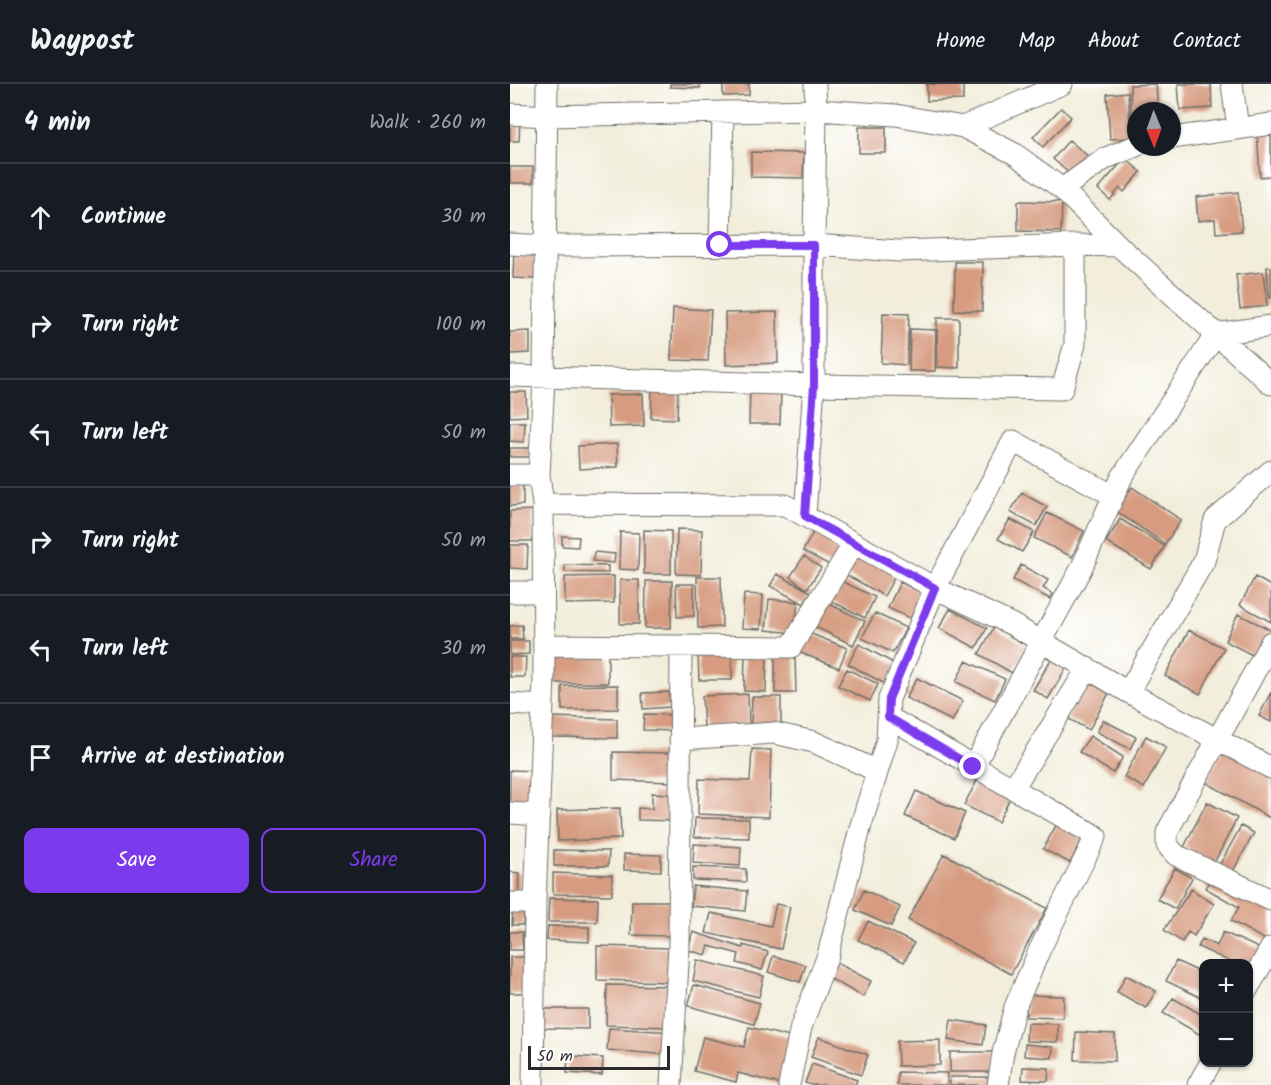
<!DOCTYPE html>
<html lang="en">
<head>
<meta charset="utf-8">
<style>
  :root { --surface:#171b24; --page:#20242c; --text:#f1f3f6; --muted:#9ea1a6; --line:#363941; --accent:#7c3aed }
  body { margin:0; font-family:Kalam,sans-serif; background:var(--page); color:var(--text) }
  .controls { position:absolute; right:18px; bottom:18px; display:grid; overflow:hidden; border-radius:12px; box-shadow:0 2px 4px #0004 }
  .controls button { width:54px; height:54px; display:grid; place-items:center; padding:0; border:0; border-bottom:2px solid var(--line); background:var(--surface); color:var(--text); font:30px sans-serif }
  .compass { position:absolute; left:617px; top:18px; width:54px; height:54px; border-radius:50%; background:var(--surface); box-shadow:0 2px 4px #0004; rotate:179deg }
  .scale { position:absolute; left:18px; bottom:15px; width:142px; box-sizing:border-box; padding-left:6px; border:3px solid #2b2b2b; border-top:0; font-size:16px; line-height:21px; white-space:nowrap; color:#2b2b2b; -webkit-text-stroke:4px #fff; paint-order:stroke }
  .stop { position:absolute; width:18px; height:18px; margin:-14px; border:4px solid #7c3aed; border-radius:50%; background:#fff }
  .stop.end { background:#7c3aed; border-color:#fff; box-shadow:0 2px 6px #0008 }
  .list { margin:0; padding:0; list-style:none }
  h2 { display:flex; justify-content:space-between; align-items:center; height:78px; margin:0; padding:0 24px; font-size:26px }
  h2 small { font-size:20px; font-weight:400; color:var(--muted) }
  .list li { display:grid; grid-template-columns:39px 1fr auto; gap:18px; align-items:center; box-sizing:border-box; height:108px; padding:0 24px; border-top:2px solid var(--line) }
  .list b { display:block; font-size:22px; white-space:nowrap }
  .list em { font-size:20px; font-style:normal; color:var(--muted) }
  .actions { display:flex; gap:12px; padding:18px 24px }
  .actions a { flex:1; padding:14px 0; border:2px solid var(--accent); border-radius:12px; text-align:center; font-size:21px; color:var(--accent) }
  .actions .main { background:var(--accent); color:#fff }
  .icon { flex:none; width:33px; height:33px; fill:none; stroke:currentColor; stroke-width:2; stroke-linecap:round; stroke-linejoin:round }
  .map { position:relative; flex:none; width:761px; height:1001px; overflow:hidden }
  header { display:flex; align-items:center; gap:36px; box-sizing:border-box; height:84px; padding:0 30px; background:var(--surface); border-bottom:2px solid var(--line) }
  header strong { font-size:28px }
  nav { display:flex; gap:33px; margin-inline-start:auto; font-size:21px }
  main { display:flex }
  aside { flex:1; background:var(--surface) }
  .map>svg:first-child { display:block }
  .building { fill:#d69b80 }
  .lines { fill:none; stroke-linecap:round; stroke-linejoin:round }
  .minor-casing { stroke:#716f69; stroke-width:23 }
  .minor { stroke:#fff; stroke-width:21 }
  .route { stroke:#7c3aed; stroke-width:8 }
</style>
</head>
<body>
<header>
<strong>Waypost</strong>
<nav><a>Home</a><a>Map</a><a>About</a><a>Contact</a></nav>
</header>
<main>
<aside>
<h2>4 min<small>Walk · 260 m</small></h2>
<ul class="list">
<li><svg class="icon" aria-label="ahead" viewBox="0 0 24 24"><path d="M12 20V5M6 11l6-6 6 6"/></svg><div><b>Continue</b></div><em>30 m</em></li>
<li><svg class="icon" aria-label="right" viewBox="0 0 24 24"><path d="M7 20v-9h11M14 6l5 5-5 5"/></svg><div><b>Turn right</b></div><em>100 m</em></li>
<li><svg class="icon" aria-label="left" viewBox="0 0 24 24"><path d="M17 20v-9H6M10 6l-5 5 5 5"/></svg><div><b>Turn left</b></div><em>50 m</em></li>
<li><svg class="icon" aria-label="right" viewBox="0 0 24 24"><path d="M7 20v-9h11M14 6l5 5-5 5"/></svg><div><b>Turn right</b></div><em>50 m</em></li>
<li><svg class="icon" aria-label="left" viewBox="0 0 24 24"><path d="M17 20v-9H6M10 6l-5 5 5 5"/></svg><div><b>Turn left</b></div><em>30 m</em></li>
<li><svg class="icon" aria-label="arrive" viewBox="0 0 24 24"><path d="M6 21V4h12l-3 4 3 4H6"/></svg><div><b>Arrive at destination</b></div></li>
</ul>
<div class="actions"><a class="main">Save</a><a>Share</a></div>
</aside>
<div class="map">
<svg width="761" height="1001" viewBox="0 0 761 1001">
  <rect width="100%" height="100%" fill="#fff"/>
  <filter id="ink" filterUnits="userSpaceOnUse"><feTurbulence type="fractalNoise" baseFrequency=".0167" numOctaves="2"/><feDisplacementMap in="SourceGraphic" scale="12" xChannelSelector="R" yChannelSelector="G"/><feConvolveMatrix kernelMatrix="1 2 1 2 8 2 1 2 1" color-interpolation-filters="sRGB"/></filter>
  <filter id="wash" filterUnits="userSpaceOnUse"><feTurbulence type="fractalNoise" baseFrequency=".008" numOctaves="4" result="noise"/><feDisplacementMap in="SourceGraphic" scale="24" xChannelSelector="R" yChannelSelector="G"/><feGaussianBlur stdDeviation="1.35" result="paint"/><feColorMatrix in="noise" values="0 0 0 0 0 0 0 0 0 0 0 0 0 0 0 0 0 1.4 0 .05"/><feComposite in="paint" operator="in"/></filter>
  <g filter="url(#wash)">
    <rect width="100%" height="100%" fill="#f2eedb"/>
    <g id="blocks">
      <path class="building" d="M160 0H190V4L160 3Z
        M213 0H239V11L213 12Z
        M417 0H453V16L417 17Z
        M646 0 648 27H626V42L622 43 620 1Z
        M668 0H701L702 24 670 26Z
        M618 8 621 54 600 55 597 10Z
        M551 24 561 33 533 63 523 53Z
        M0 33H10L9 57H0Z
        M349 43H376V69H349Z
        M761 46V92L750 93 747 47Z
        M559 56 579 73 562 92 543 75Z
        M241 68 294 69 293 94 241 93Z
        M615 74 631 88 614 108 610 104 600 116 588 105Z
        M0 83H23V99H0Z
        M728 108 732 147 706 149 705 135 688 137 686 113Z
        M508 117 552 118 551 148 508 147Z
        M4 165 27 166 26 195 3 194Z
        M445 178H473L472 227 444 226Z
        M757 183H761V214H759Z
        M753 188 757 222 730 225 726 191Z
        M163 224 201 226 198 277 161 276Z
        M267 228 268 279 216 281 215 229Z
        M373 229 399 230 397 281 371 279Z
        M427 234H449V284L427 283Z
        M400 245 426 246 425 287H399Z
        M20 247V269L0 270V248Z
        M142 303 168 304 167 335 141 334Z
        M240 307H271L270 340H239Z
        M0 308H16L17 332 0 333Z
        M133 310 134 342 99 343 98 311Z
        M0 338H15L14 358 0 357Z
        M107 360 108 383 69 385 68 362Z
        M0 364H21V373H0Z
        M13 400V421L0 422V401Z
        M622 403 671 436 655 460 606 427Z
        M512 409 537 423 526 442 500 428Z
        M23 426V457H0V427Z
        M537 429 574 447 562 473 524 454Z
        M500 435 524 448 512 468 488 455Z
        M610 435 655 462 641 485 596 458Z
        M307 441 339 459 325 484 293 467Z
        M167 445 192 446 191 491 166 490Z
        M134 446 161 447V490H134Z
        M110 448 129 449 128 486 109 485Z
        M52 452 69 453 68 463 52 462Z
        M0 461H18L17 485 0 484Z
        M347 463 389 485 374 512 333 489Z
        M84 468 105 470 104 479 83 477Z
        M294 472 311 484 297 505 280 493Z
        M55 481 98 482V489L55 488Z
        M511 481 538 496 533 504 543 510 540 515 503 496Z
        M267 490 301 508 294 520 260 502Z
        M104 492V519L55 520V493Z
        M187 493H211L212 543 188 544Z
        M745 493 761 502V538L730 521Z
        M325 494 365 513 355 534 315 514Z
        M110 496H129V540H110Z
        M136 497H162L161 544H135Z
        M390 498 420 513 408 538 378 524Z
        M166 500H184V532L167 533Z
        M234 510 253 511 251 545 232 544Z
        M259 515 288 518 284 549 256 546Z
        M311 516 355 537 343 561 299 540Z
        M440 525 477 544 466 564 429 544Z
        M365 529 396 544 383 569 352 554Z
        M728 530 761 546 748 574 715 557Z
        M12 541 13 555H0V542Z
        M484 543 518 562 502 589 469 570Z
        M679 546 714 564 690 610 655 592Z
        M294 547 337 564 329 584 286 567Z
        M0 557H19V570L0 571Z
        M349 560 387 581 377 601 338 580Z
        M42 570 98 571V599H42Z
        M222 570V596H189L188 571Z
        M235 571 257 572 256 608 234 607Z
        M265 572H285L286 609H265Z
        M543 572 558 581 538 615 523 606Z
        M0 573H16L15 593H0Z
        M456 577 495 595 485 616 446 598Z
        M337 585 368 600 360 617 328 602Z
        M407 594 453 617 442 637 396 614Z
        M577 597 599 609 579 646 557 634Z
        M108 601V625L52 626V602Z
        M159 608 160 623 133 625 132 609Z
        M761 608V638L749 632Z
        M238 610 239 641 194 643 192 612Z
        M242 613H271V641L241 640Z
        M134 630 166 631 165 647 133 646Z
        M41 633 107 635V654L40 653Z
        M593 636 626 653 620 665 587 648Z
        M580 652 613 673 603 689 569 668Z
        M636 652 656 663 634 704 614 693Z
        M720 654 761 677 760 734 695 698Z
        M242 665 261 666 259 733 188 730 189 695 240 697Z
        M103 668 163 669 162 698 103 696Z
        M0 686 28 687 26 725 0 724Z
        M470 691 503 708 488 738 454 721Z
        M406 707 455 729 444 754 395 732Z
        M142 709 160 710 167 737 128 736V724L142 725Z
        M697 718 727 734 704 779 674 763Z
        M110 724 111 755 48 757 47 726Z
        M185 734 239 735V754L184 753Z
        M549 736 575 749 560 779 533 765Z
        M731 742 744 749 722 789 709 782Z
        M184 760 231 763 230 782 183 779Z
        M44 766 99 767 98 782H44Z
        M114 770 151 771V787L114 786Z
        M434 770 537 824 501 890 398 836Z
        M183 783 236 785V798L183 796Z
        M665 784 682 794 665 825 647 815Z
        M0 788 10 789 9 816H0Z
        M43 789 102 791V811L43 810Z
        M703 792 761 824V859L721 837 729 823 695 804Z
        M183 802 237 807 235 827 181 822Z
        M681 805 704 820 684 852 678 848 672 858 654 846Z
        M354 806 390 823 381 842 345 826Z
        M39 814 88 815 87 838H38Z
        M122 817H160L159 852 121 851Z
        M3 820 14 821 13 841H2Z
        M266 820 280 823 271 865 196 849 201 829 261 842Z
        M358 837 404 859 394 878 348 856Z
        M38 842 79 843V858L37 856Z
        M0 848H12L13 866H0Z
        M183 848 233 864V861L258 868 252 886 227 879 229 870 199 862 196 871 178 866Z
        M713 848 753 866 738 886V880H725L688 863 692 855 707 862Z
        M87 862 161 864 160 898 87 896Z
        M263 872 296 881 290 898 258 888Z
        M0 873H20V909H0Z
        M187 876 254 892 249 913 183 897Z
        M666 877 694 890V915L656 897Z
        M327 879 361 897 353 913 319 894Z
        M616 891 646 907 636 924 607 908Z
        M97 901 160 902V943L96 941Z
        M184 901 250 919 244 940 178 922Z
        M516 911 554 912 553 934 516 933Z
        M663 914 694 932V953L653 929Z
        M35 925H78V945L34 944Z
        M441 936 476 941 473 961 438 956Z
        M517 939 548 940V958L516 957Z
        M239 943 288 955 274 1001 228 989 226 998 184 987 193 953 234 963Z
        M99 944 161 948 160 971 97 966Z
        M566 948 605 950V977L565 976Z
        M309 953 358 971 351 991 301 973Z
        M430 956V981L388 982 387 957Z
        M515 960 543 963 542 974 514 972Z
        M440 968H484V988H440Z
        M58 972 93 974 92 991 57 989Z
        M302 980 347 996 345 1001H301L295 999Z
        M513 983 539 984 538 997 512 996Z
        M388 988 437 989V1001H387Z
        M440 993H486L485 1001H440Z"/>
    </g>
  </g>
  <g filter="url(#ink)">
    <use href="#blocks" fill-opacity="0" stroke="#716f69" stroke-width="1.5"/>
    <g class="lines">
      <defs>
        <path id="minor" d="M305 0 306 26 386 31 453 43 505 70 552 105 609 162
          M722 0 728 45
          M0 30 37 32 306 26 304 161 35 162 0 160
          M453 43 552 0
          M662 54 761 40
          M552 105 596 74 626 62
          M210 161 213 28
          M565 161 389 167 304 161V301L552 305 565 260V161L609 162 761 300
          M0 292 304 301 295 432
          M0 391H29
          M33 420 275 421 425 504 503 541 618 608 761 684
          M0 508H33
          M761 558 657 748V761L666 771 761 816
          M34 561 281 563 344 459
          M618 608 694 477 705 436 761 387
          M0 620 33 622
          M378 633 586 752 530 865 505 923 493 969 488 1001
          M170 655 264 649 304 658 367 687
          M463 683 571 485 612 393 706 250 761 242
          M504 703 577 585
          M0 729 29 731
          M0 819H25
          M738 904 761 864
          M23 1001 25 819 34 593 33 420 29 391 34 295 37 0
          M161 1001 169 862 171 562
          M279 1001 291 943 318 871 351 741 377 656 379 615 425 504 503 357 604 412
          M688 1001 701 978"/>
      </defs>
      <use href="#minor" class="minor-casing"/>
      <use href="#minor" class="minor"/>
    </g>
  </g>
  <g class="lines" filter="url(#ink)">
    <path class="route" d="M210 161H304V301L295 432 425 504 379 615 378 633 463 683"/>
  </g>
</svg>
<div class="controls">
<button>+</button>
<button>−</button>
</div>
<svg class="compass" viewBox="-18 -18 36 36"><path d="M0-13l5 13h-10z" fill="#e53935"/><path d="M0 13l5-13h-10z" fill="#9ea1a6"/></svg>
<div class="scale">50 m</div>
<div class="stop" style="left:210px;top:161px"></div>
<div class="stop end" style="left:463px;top:683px"></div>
</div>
</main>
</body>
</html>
